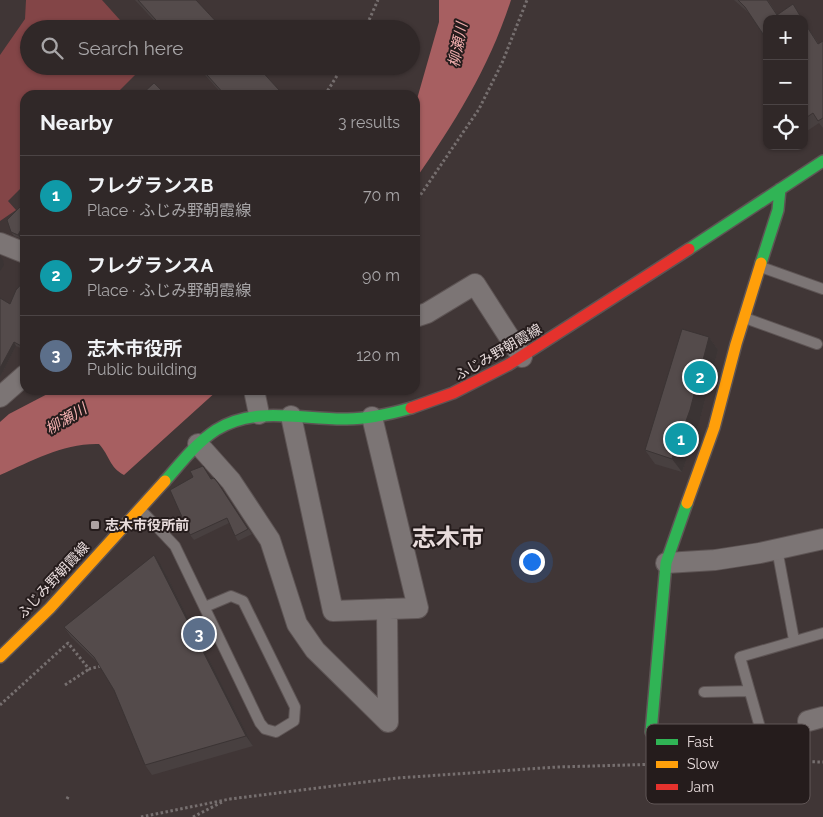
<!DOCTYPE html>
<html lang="en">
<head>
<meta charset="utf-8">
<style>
  :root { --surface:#302828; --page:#3c3434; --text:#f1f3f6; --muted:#a8a6a8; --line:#4b4445; --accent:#8abfa5 }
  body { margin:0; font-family:Raleway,"Noto Sans JP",sans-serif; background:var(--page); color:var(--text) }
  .controls { position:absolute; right:15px; top:15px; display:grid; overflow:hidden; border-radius:10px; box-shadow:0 1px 4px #0004 }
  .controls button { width:45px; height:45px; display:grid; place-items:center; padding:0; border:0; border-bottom:1px solid var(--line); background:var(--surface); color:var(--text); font:25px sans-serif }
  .you { position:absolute; left:531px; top:561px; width:18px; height:18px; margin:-12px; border:4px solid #fff; border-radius:50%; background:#1a73e8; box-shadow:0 0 0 8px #1a73e833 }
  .badge { display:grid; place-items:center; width:32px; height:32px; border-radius:50%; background:var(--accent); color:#fff; font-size:16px; font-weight:700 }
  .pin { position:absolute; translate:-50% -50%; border:2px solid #fff; box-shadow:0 1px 5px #0006 }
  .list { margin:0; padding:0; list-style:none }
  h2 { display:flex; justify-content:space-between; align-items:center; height:65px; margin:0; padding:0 20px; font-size:21px }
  h2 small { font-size:16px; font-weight:400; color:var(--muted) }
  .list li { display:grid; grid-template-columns:32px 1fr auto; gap:15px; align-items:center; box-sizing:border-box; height:80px; padding:0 20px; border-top:1px solid var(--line) }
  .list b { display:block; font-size:19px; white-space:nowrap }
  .list p { margin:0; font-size:16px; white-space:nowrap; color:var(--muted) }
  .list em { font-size:16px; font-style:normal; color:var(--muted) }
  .icon { flex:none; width:28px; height:28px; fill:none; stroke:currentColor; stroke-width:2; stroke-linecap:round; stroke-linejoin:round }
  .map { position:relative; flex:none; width:823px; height:817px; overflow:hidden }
  .search { position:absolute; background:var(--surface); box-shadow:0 1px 4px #0004; left:20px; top:20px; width:400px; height:55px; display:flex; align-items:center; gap:12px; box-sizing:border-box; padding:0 18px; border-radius:28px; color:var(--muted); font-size:19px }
  .panel { position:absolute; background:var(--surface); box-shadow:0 1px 4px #0004; left:20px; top:90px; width:400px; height:305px; border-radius:15px }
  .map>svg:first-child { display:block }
  .green { fill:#834547 }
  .water { fill:#a75f61 }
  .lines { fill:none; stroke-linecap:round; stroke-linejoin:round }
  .lane-casing { stroke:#5d5454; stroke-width:12 }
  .street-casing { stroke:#5d5454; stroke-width:22 }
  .fast-casing { stroke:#5d5454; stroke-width:14 }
  .slow-casing { stroke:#5d5454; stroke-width:14 }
  .jam-casing { stroke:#5d5454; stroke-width:14 }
  .path { stroke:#766f6f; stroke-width:3; stroke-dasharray:2.5 2.5; stroke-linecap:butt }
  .lane { stroke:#7c7575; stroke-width:10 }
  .street { stroke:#7c7575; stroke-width:20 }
  .fast { stroke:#30b455; stroke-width:11 }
  .slow { stroke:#ff9f0a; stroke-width:11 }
  .jam { stroke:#e5322d; stroke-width:11 }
  .wall { fill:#484040 }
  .shaded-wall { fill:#3b3434 }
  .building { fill:#544b4b; stroke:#3b3434 }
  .poi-dot { fill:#ada2a2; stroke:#251c1c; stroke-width:2 }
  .labels { text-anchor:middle; stroke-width:4; stroke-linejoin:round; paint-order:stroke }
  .street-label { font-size:14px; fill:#e8dcdc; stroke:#251c1c }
  .poi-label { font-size:14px; font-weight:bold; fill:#e8dcdc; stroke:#251c1c; text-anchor:start }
  .water-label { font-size:15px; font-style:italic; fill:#f1aeae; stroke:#251c1c }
  .town-label { font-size:24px; font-weight:bold; fill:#e8dcdc; stroke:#251c1c }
  .key { fill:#251c1c; stroke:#605656; stroke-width:1 }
  .key-label { font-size:14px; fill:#e8dcdc }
</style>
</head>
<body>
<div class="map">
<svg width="823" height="817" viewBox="0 0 823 817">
  <rect width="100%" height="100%" fill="#403636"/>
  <path class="green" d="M26 0H102L128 29H29V66H144L115 95H25V184L8 201 16 210 0 221V55L25 19Z"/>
  <path class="water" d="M439 0H511C489 68 455 122 415 180V106L439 22Z
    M55 390H218L124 475C109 467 110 456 99 444 63 443 32 461 0 475V422L9 414Z"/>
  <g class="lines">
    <defs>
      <path id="lane" d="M761 267 823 289
        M745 318 817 344
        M140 509 175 546 260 723 265 729 276 732 294 721 295 707 243 601 231 596 205 607
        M777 549 794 640
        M704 692 749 691
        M763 738 740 657 823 633"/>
      <path id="street" d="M0 243 25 253
        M415 317 427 313 475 284 522 357
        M254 390 259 414
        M0 397 25 375
        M291 416 333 611 418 608 372 417
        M198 444 231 481 270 540 297 624 315 650 388 722 387 609
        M666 563 715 560 760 553 823 539
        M808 721 823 717"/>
      <path id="fast" d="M689 249 823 161
        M761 263 778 210 780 189
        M165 481C181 463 196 443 216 430 256 405 303 420 347 419 368 419 390 414 411 408
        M651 732 666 563 687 503"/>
      <path id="slow" d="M687 503 714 428 736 344 761 263
        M0 657 50 608 165 481"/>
      <path id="jam" d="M411 408 453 393 508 365 689 249"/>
    </defs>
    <use href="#lane" class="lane-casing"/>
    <use href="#street" class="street-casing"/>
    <use href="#fast" class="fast-casing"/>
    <use href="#slow" class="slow-casing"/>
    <use href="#jam" class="jam-casing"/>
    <path class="path" d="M365 29 378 0
      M325 95 343 66
      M415 203 479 109 502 63 527 0
      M65 685 89 669
      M0 705 68 643 89 669 101 666
      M669 742 705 763
      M652 752V764
      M67 799 69 795
      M141 817 230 799 397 778 557 767 768 761 823 762
      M193 817 224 801"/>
    <use href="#lane" class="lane"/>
    <use href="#street" class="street"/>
    <use href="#fast" class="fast"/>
    <use href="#slow" class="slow"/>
    <use href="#jam" class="jam"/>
  </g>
  <path class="wall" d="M135 0H196L223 29H162Z
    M734 0H768L777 14 802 19 751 15Z
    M804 22 819 44 823 41V128L819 123 804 133Z
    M197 66H257L279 90 283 95H223Z
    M25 202V231L20 238 14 236 11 232Z
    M25 280V350L16 346 0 377V298L10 304Z
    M709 337 718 350 699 423 682 472 655 464 645 450Z
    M214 478 252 534 238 541 235 536 229 523 194 540 190 535 211 479Z
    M161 565 253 746 152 775 145 765 114 690 99 664 71 637 64 627Z"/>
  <path class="shaded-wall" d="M25 222V231L20 238 18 235Z
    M0 256 3 260 4 265 0 271Z
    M709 337 718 350 699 423 682 472 672 459Z
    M14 342 16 346 0 377V368Z
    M154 555 161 565 253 746 246 736Z"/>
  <path class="building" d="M138 0H196L223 29H164Z
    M738 0H767L777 15 793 4 802 19H767V40L745 7Z
    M804 22 818 44 823 41V118L818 121 813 113 804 119Z
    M199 66H257L279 90 274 95H225Z
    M154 83 166 95H141Z
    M25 202V222L18 235 11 232 7 220Z
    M25 280V348L14 342 0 368V298L10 304 16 290Z
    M682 329 709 337 690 410 672 459 645 450Z
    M203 466 211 479 214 478 218 483 248 529 235 536 227 518 190 535 170 490 193 477 190 471Z
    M154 555 246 736 145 765 114 690 94 657 64 627Z"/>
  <rect class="poi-dot" x="90" y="520" width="10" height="10" rx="2.5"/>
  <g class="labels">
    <g class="street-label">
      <text transform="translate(498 352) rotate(-30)" y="5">ふじみ野朝霞線</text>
      <text transform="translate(53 580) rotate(-47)" y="5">ふじみ野朝霞線</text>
    </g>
    <g class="poi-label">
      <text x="105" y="530">志木市役所前</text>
    </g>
    <g class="water-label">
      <text transform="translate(458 45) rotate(-79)" y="5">柳瀬川</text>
      <text transform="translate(66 419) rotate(-31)" y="5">柳瀬川</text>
    </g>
    <g class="town-label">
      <text x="448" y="546">志木市</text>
    </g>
  </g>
  <rect x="646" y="724" width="164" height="80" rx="8" class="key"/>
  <rect x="656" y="739" width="22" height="6" fill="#30b455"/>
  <rect x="656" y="761" width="22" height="7" fill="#ff9f0a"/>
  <rect x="656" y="784" width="22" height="6" fill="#e5322d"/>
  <g class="key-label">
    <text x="687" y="747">Fast</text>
    <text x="687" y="769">Slow</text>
    <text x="687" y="792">Jam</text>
  </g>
</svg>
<div class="controls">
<button>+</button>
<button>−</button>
<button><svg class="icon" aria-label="locate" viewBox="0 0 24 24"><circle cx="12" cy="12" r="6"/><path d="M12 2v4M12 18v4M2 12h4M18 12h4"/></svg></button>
</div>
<div class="you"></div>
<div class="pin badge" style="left:681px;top:439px;background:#0f9aa8">1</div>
<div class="pin badge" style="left:700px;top:377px;background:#0f9aa8">2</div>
<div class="pin badge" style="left:199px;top:634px;background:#5c6f8a">3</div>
<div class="search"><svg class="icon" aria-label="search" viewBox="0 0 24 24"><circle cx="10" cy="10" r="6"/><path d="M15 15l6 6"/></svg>Search here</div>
<section class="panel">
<h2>Nearby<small>3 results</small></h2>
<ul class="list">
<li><span class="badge" style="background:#0f9aa8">1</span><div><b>フレグランスB</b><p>Place · ふじみ野朝霞線</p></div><em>70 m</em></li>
<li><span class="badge" style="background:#0f9aa8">2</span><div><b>フレグランスA</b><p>Place · ふじみ野朝霞線</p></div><em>90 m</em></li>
<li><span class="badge" style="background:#5c6f8a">3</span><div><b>志木市役所</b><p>Public building</p></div><em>120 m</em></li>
</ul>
</section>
</div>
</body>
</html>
